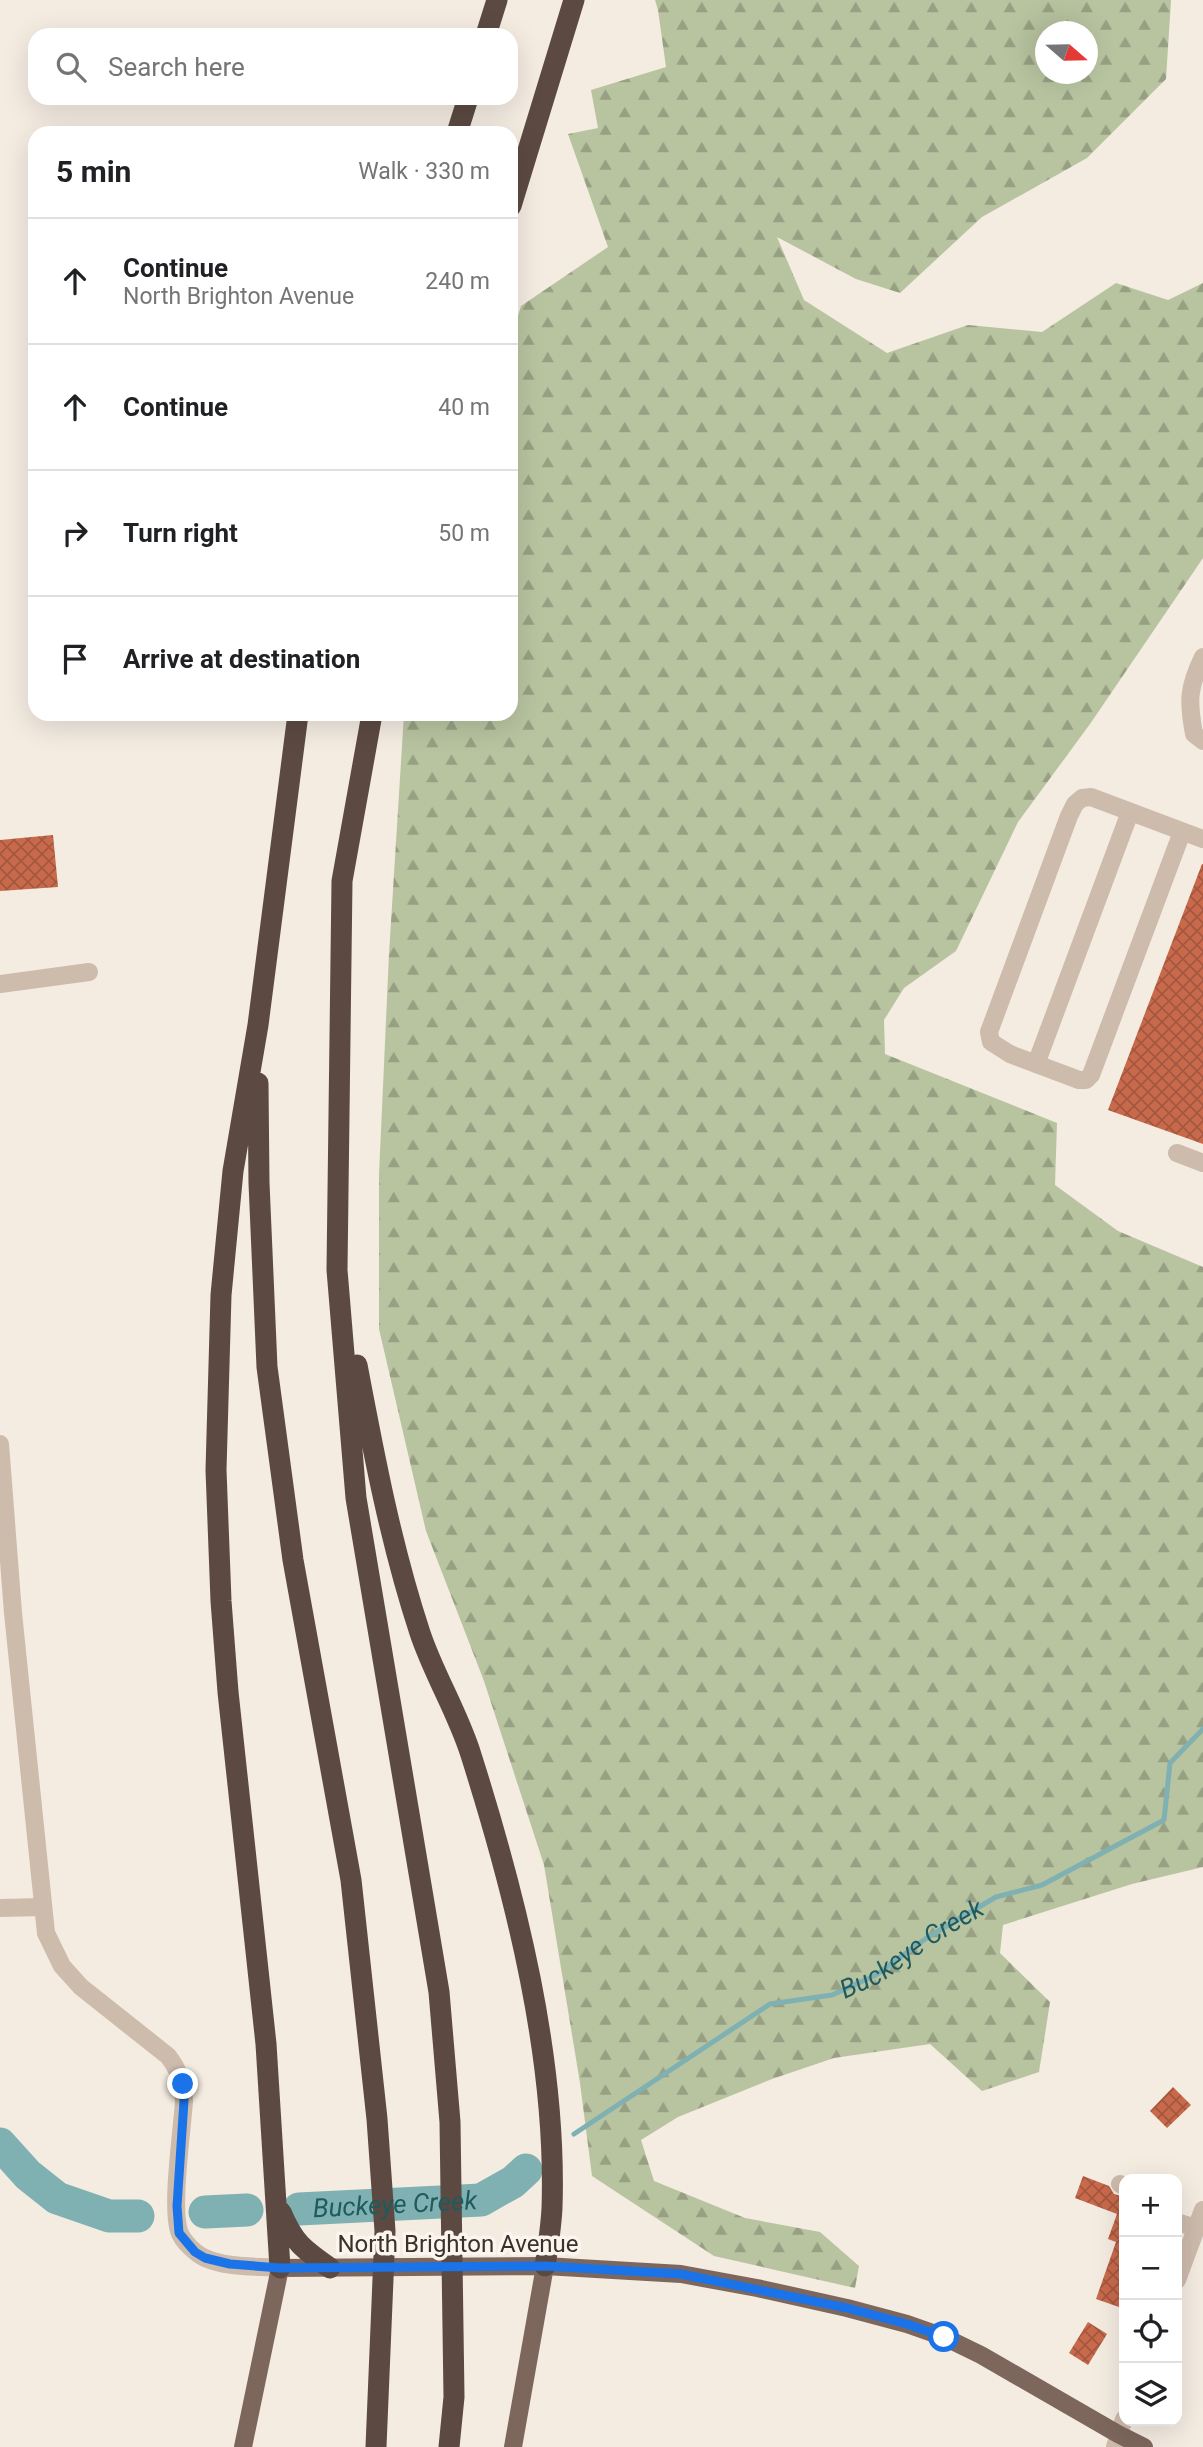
<!DOCTYPE html>
<html lang="en">
<head>
<meta charset="utf-8">
<style>
  :root { --surface:#fff; --page:#f2f2f2; --text:#202124; --muted:#757577; --line:#e0e0e0 }
  body { margin:0; font-family:Roboto,sans-serif; background:var(--page); color:var(--text) }
  .controls { position:absolute; right:21px; bottom:21px; display:grid; overflow:hidden; border-radius:14px; box-shadow:0 7px 28px #0002 }
  .controls button { width:63px; height:63px; display:grid; place-items:center; padding:0; border:0; border-bottom:2px solid var(--line); background:var(--surface); color:var(--text); font:35px sans-serif }
  .compass { position:absolute; left:1035px; top:21px; width:63px; height:63px; border-radius:50%; background:var(--surface); box-shadow:0 7px 28px #0002; rotate:110deg }
  .stop { position:absolute; width:21px; height:21px; margin:-16px; border:5px solid #1a73e8; border-radius:50%; background:#fff }
  .stop.end { background:#1a73e8; border-color:#fff; box-shadow:0 2px 7px #0008 }
  .list { margin:0; padding:0; list-style:none }
  h2 { display:flex; justify-content:space-between; align-items:center; height:91px; margin:0; padding:0 28px; font-size:30px }
  h2 small { font-size:23px; font-weight:400; color:var(--muted) }
  .list li { display:grid; grid-template-columns:46px 1fr auto; gap:21px; align-items:center; box-sizing:border-box; height:126px; padding:0 28px; border-top:2px solid var(--line) }
  .list b { display:block; font-size:26px; white-space:nowrap }
  .list p { margin:0; font-size:23px; white-space:nowrap; color:var(--muted) }
  .list em { font-size:23px; font-style:normal; color:var(--muted) }
  .icon { flex:none; width:38px; height:38px; fill:none; stroke:currentColor; stroke-width:2; stroke-linecap:round; stroke-linejoin:round }
  .map { position:relative; flex:none; width:1203px; height:2447px; overflow:hidden }
  .search { position:absolute; background:var(--surface); box-shadow:0 7px 28px #0002; left:28px; top:28px; width:490px; height:77px; display:flex; align-items:center; gap:18px; box-sizing:border-box; padding:0 24px; border-radius:21px; color:var(--muted); font-size:26px }
  .panel { position:absolute; background:var(--surface); box-shadow:0 7px 28px #0002; left:28px; top:126px; width:490px; height:595px; border-radius:21px }
  .map>svg:first-child { display:block }
  .forest { fill:url(#forest-firs); fill-rule:evenodd }
  .lines { fill:none; stroke-linecap:round; stroke-linejoin:round }
  .stream { stroke:#7fb0b2; stroke-width:5 }
  .river { stroke:#7fb0b2; stroke-width:33 }
  .building { fill:url(#building-cross-hatch) }
  .minor { stroke:#cdbbac; stroke-width:18 }
  .major { stroke:#7d675c; stroke-width:18 }
  .highway { stroke:#5c4a42; stroke-width:21 }
  .route { stroke:#1a73e8; stroke-width:9 }
  .labels { text-anchor:middle; stroke-width:7; stroke-linejoin:round; paint-order:stroke }
  .street-label { font-size:24px; fill:#3b302b; stroke:#fbf5ee }
  .water-label { font-size:26px; font-style:italic; fill:#1f5a5e; stroke:#fbf5ee }
</style>
</head>
<body>
<div class="map">
<svg width="1203" height="2447" viewBox="0 0 1203 2447">
  <defs>
    <pattern id="forest-firs" width="22" height="20" patternUnits="userSpaceOnUse" patternTransform="scale(1.75)"><rect width="22" height="20" fill="#b8c4a0"/><path d="M5 1l3.5 6h-7zM16 11l3.5 6h-7z" fill="#97a083"/></pattern>
    <pattern id="building-cross-hatch" width="8" height="8" patternUnits="userSpaceOnUse" patternTransform="scale(1.75)"><rect width="8" height="8" fill="#c8694b"/><path d="M0 0l8 8M0 8l8-8" fill="none" stroke="#a4573f"/></pattern>
  </defs>
  <rect width="100%" height="100%" fill="#f4ebe1"/>
  <path class="forest" d="M655 0H1171L1166 79 1087 158 982 217 900 293 856 279 777 237 804 300 887 353 968 325 1042 332 1116 283 1168 300 1203 283V558L1090 724 1018 822 956 951 904 988 884 1020 885 1054 1057 1123 1055 1185 1118 1231 1203 1267V1867L1132 1884 1003 1925 1000 1953 1050 2002 1039 2072 982 2091 930 2044 834 2058 772 2079 678 2117 641 2140 654 2181 745 2218 820 2232 859 2266 855 2288 714 2256 592 2176 580 2083 544 1865 484 1681 426 1531 379 1329V1175L389 954 404 714H511V338L521 306 608 247 568 134 598 128 591 90 666 67 658 10ZM1046 32H1088V74H1046Z"/>
  <g class="lines">
    <path class="stream" id="s1" d="M574 2134 770 2004 832 1995 876 1975 928 1937 996 1897 1042 1885 1164 1820 1170 1763 1203 1729"/>
    <g class="river">
      <path d="M0 2144 28 2175 57 2198 109 2216H138"/>
      <path id="s2" d="M299 2209 481 2200 513 2182 526 2170"/>
      <path d="M205 2212 247 2210"/>
    </g>
  </g>
  <path class="building" d="M53 835 58 887 0 891V840Z
    M1202 864H1203V1144L1108 1110Z
    M1173 2087 1191 2105 1167 2128 1150 2111Z
    M1083 2176 1109 2186 1114 2194 1124 2197V2292L1119 2307 1096 2299 1116 2242 1108 2239 1117 2214 1075 2198Z
    M1088 2322 1107 2334 1088 2365 1069 2353Z"/>
  <g class="lines">
    <path class="minor" d="M1203 657C1188 688 1188 701 1194 734L1203 741
      M1182 832 1091 1075 1086 1080H1079L1010 1054 991 1042 989 1032 1069 816 1075 804 1082 798 1091 797 1203 839
      M0 984 89 972
      M1036 1064 1130 812
      M1177 1153 1203 1163
      M0 1444 13 1613 46 1933 62 1966 81 1987 168 2056C179 2070 183 2083 184 2101 182 2132 171 2205 179 2231 182 2241 196 2254 205 2258 228 2268 256 2266 280 2268
      M0 1908 43 1907
      M1120 2184 1124 2186
      M1177 2222 1196 2228
      M1177 2280 1203 2210
      M1115 2447 1124 2419"/>
    <path class="major" d="M243 2447 280 2268 545 2266 681 2274 757 2288 847 2308 907 2324 944 2337 981 2355 1118 2434 1144 2447
      M513 2447 545 2266"/>
    <path class="highway" d="M486 35 497 0
      M457 133 468 98
      M511 206 574 0
      M372 714 342 881 337 1270 356 1498 439 1992 450 2122 454 2397 449 2447
      M258 1083 259 1183 267 1367 293 1560 351 1880 377 2119 385 2231 376 2447
      M357 1365C374 1455 391 1545 420 1633 434 1675 458 1713 471 1755 516 1897 557 2059 552 2208 551 2227 548 2247 545 2266
      M281 2212C294 2243 303 2249 330 2268
      M280 2268 266 2044 228 1692 221 1601 216 1470 221 1295 233 1171 258 1025 298 714"/>
  </g>
  <g class="lines">
    <path class="route" d="M183 2084 184 2101 177 2206 179 2233 195 2252 205 2258 230 2264 280 2268 545 2266 681 2274 847 2308 907 2324 944 2337"/>
  </g>
  <g class="labels">
    <g class="street-label">
      <text x="458" y="2252">North Brighton Avenue</text>
    </g>
    <g class="water-label">
      <text dy="9" stroke="none"><textPath href="#s1" startOffset="390">Buckeye Creek</textPath></text>
      <text dy="9" stroke="none"><textPath href="#s2" startOffset="96">Buckeye Creek</textPath></text>
    </g>
  </g>
</svg>
<div class="controls">
<button>+</button>
<button>−</button>
<button><svg class="icon" aria-label="locate" viewBox="0 0 24 24"><circle cx="12" cy="12" r="6"/><path d="M12 2v4M12 18v4M2 12h4M18 12h4"/></svg></button>
<button><svg class="icon" aria-label="layers" viewBox="0 0 24 24"><path d="M12 4l9 5-9 5-9-5zM3 14l9 5 9-5"/></svg></button>
</div>
<svg class="compass" viewBox="-18 -18 36 36"><path d="M0-13l5 13h-10z" fill="#e53935"/><path d="M0 13l5-13h-10z" fill="#757577"/></svg>
<div class="stop" style="left:944px;top:2337px"></div>
<div class="stop end" style="left:183px;top:2084px"></div>
<div class="search"><svg class="icon" aria-label="search" viewBox="0 0 24 24"><circle cx="10" cy="10" r="6"/><path d="M15 15l6 6"/></svg>Search here</div>
<section class="panel">
<h2>5 min<small>Walk · 330 m</small></h2>
<ul class="list">
<li><svg class="icon" aria-label="ahead" viewBox="0 0 24 24"><path d="M12 20V5M6 11l6-6 6 6"/></svg><div><b>Continue</b><p>North Brighton Avenue</p></div><em>240 m</em></li>
<li><svg class="icon" aria-label="ahead" viewBox="0 0 24 24"><path d="M12 20V5M6 11l6-6 6 6"/></svg><div><b>Continue</b></div><em>40 m</em></li>
<li><svg class="icon" aria-label="right" viewBox="0 0 24 24"><path d="M7 20v-9h11M14 6l5 5-5 5"/></svg><div><b>Turn right</b></div><em>50 m</em></li>
<li><svg class="icon" aria-label="arrive" viewBox="0 0 24 24"><path d="M6 21V4h12l-3 4 3 4H6"/></svg><div><b>Arrive at destination</b></div></li>
</ul>
</section>
</div>
</body>
</html>
